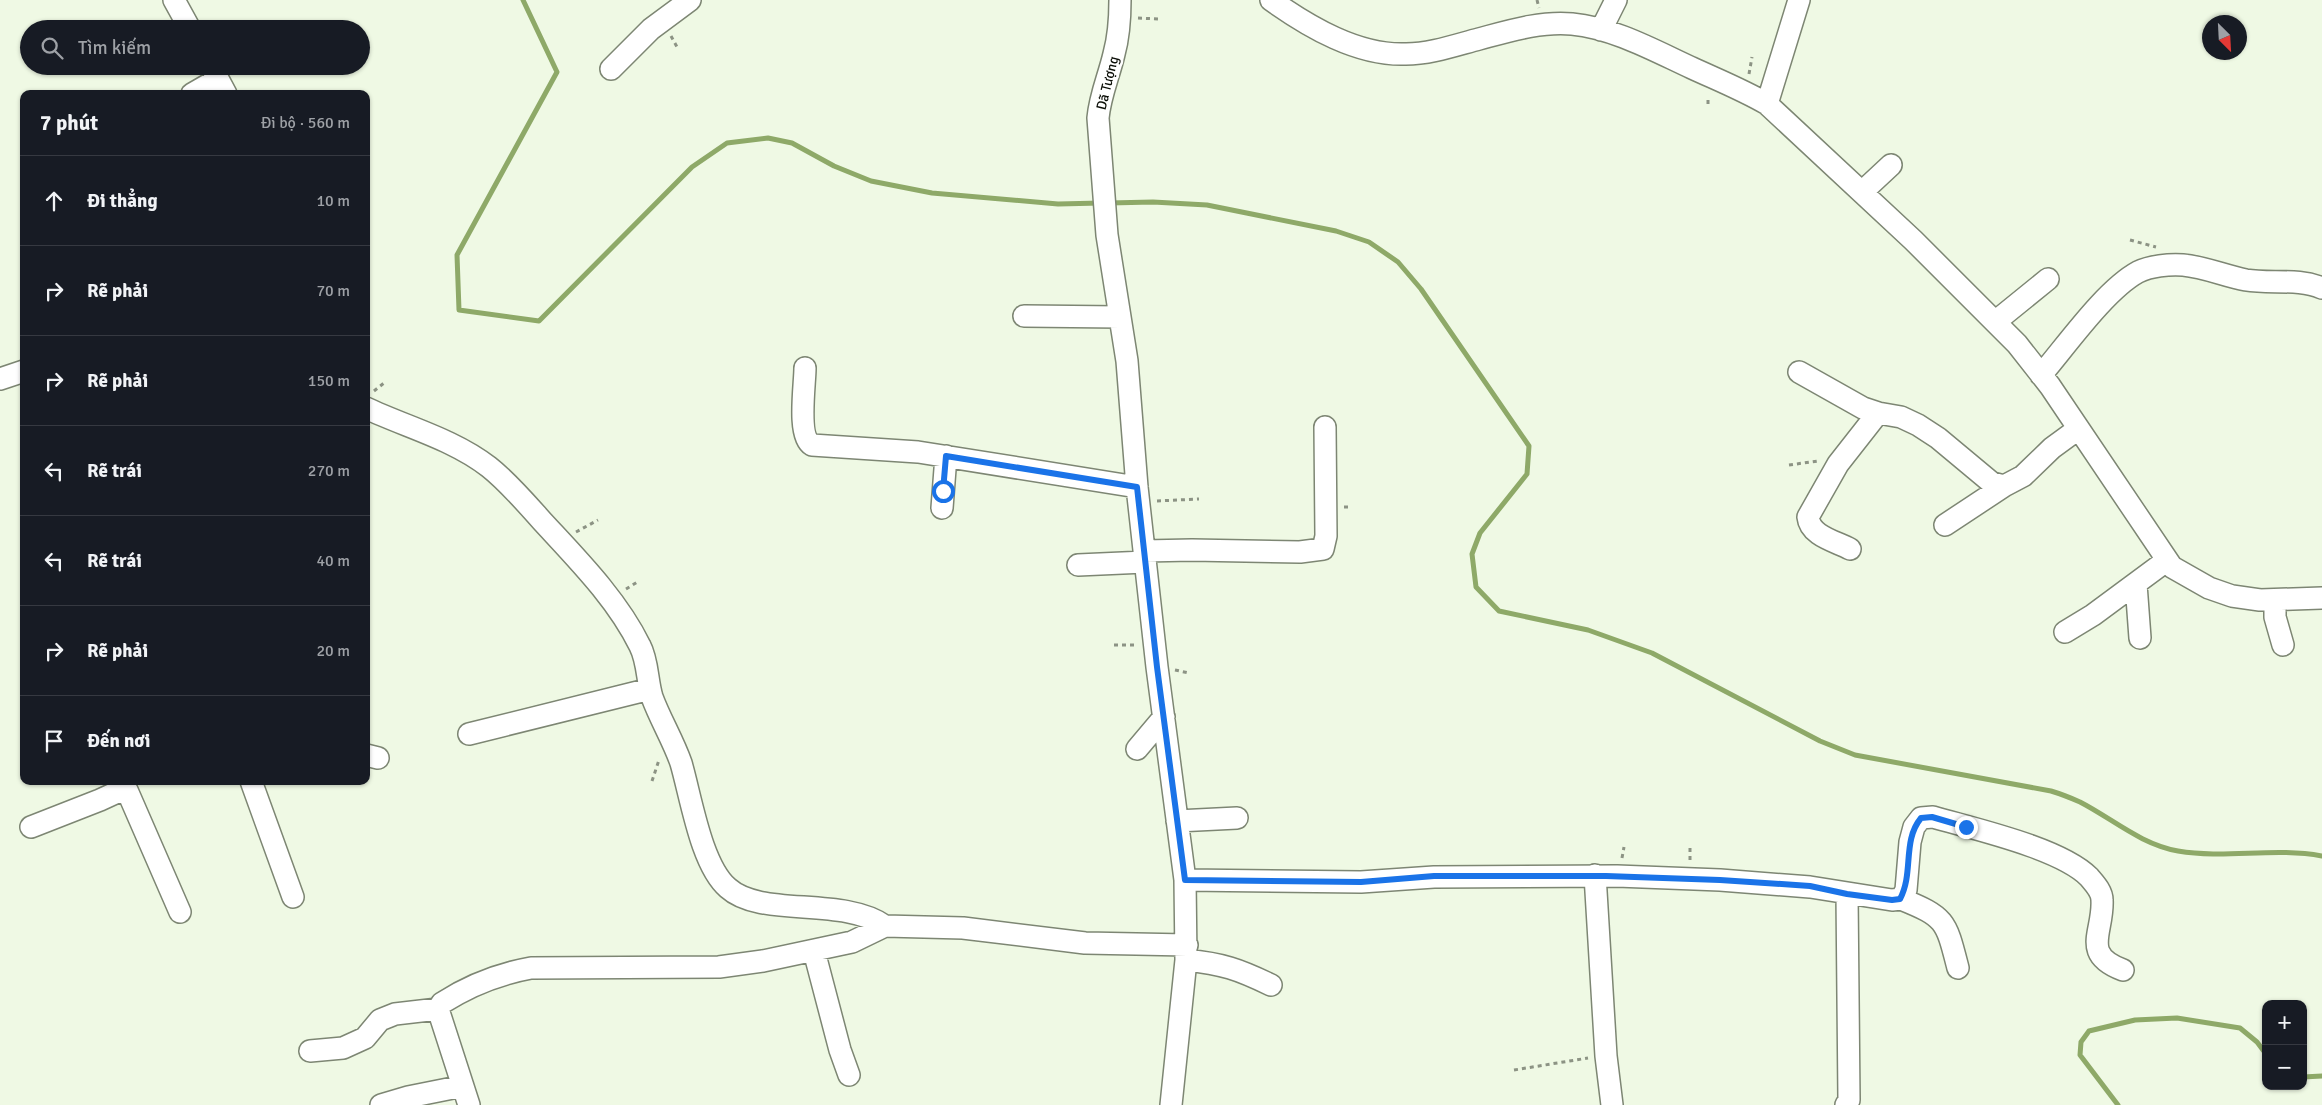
<!DOCTYPE html>
<html lang="vi">
<head>
<meta charset="utf-8">
<style>
  :root { --surface:#171b24; --page:#242831; --text:#f1f3f6; --muted:#9ea1a6; --line:#363941 }
  body { margin:0; font-family:Signika,sans-serif; background:var(--page); color:var(--text) }
  .controls { position:absolute; right:15px; bottom:15px; display:grid; overflow:hidden; border-radius:10px; box-shadow:0 1px 4px #0004 }
  .controls button { width:45px; height:45px; display:grid; place-items:center; padding:0; border:0; border-bottom:1px solid var(--line); background:var(--surface); color:var(--text); font:25px sans-serif }
  .compass { position:absolute; left:2202px; top:15px; width:45px; height:45px; border-radius:50%; background:var(--surface); box-shadow:0 1px 4px #0004; rotate:156deg }
  .stop { position:absolute; width:15px; height:15px; margin:-11px; border:4px solid #1a73e8; border-radius:50%; background:#fff }
  .stop.end { background:#1a73e8; border-color:#fff; box-shadow:0 1px 5px #0008 }
  .list { margin:0; padding:0; list-style:none }
  h2 { display:flex; justify-content:space-between; align-items:center; height:65px; margin:0; padding:0 20px; font-size:21px }
  h2 small { font-size:16px; font-weight:400; color:var(--muted) }
  .list li { display:grid; grid-template-columns:32px 1fr auto; gap:15px; align-items:center; box-sizing:border-box; height:90px; padding:0 20px; border-top:1px solid var(--line) }
  .list b { display:block; font-size:19px; white-space:nowrap }
  .list em { font-size:16px; font-style:normal; color:var(--muted) }
  .icon { flex:none; width:28px; height:28px; fill:none; stroke:currentColor; stroke-width:2; stroke-linecap:round; stroke-linejoin:round }
  .map { position:relative; flex:none; width:2322px; height:1105px; overflow:hidden }
  .search { position:absolute; background:var(--surface); box-shadow:0 1px 4px #0004; left:20px; top:20px; width:350px; height:55px; display:flex; align-items:center; gap:12px; box-sizing:border-box; padding:0 18px; border-radius:28px; color:var(--muted); font-size:19px }
  .panel { position:absolute; background:var(--surface); box-shadow:0 1px 4px #0004; left:20px; top:90px; width:350px; height:695px; border-radius:10px }
  .map>svg:first-child { display:block }
  .lines { fill:none; stroke-linecap:round; stroke-linejoin:round }
  .stream { stroke:#8ea968; stroke-width:5 }
  .minor-casing { stroke:#7d8673; stroke-width:24 }
  .path { stroke:#8c9384; stroke-width:3; stroke-dasharray:4 4; stroke-linecap:butt }
  .minor { stroke:#fff; stroke-width:21 }
  .route { stroke:#1a73e8; stroke-width:6 }
  .labels { text-anchor:middle; stroke-width:5; stroke-linejoin:round; paint-order:stroke }
  .street-label { font-size:14px; fill:#0c0f08; stroke:#fff }
</style>
</head>
<body>
<div class="map">
<svg width="2322" height="1105" viewBox="0 0 2322 1105">
  <rect width="100%" height="100%" fill="#eff9e4"/>
  <g class="lines">
    <path class="stream" d="M523 0 557 72 457 255 459 310 539 321 692 167 727 143 768 138 792 143 834 166 871 181 932 193 1058 204 1101 203
      M1109 203 1153 202 1207 205 1336 231 1369 242 1398 262 1421 289 1529 446 1527 474 1480 533 1472 554 1476 587 1499 611 1588 630 1652 653 1820 741 1855 755 2051 791C2061 794 2071 798 2080 802 2113 819 2140 844 2178 851 2226 859 2274 847 2322 856
      M2303 1077 2322 1076
      M2118 1105 2080 1055 2081 1042 2089 1031 2135 1020 2177 1018 2240 1028 2257 1042 2266 1054"/>
    <defs>
      <path id="minor" d="M174 0 190 29
        M1120 0C1120 18 1119 36 1114 54 1109 76 1100 95 1098 118L1107 235 1127 361 1137 487 1157 667 1185 880 1186 960 1171 1105
        M1271 0C1309 27 1358 56 1406 54 1430 54 1456 45 1479 39 1509 31 1541 21 1572 24 1614 28 1655 51 1692 68 1718 80 1743 90 1767 104L1913 240 2017 344 2050 386 2172 567 2209 588 2232 596 2260 600 2322 598
        M1601 30 1616 0
        M211 66 226 94
        M611 69 651 29 690 0
        M192 94 218 79
        M1767 104 1799 0
        M1862 192 1891 165
        M1024 316 1120 317
        M1995 322 2048 279
        M805 368C805 385 797 436 812 445L918 452 1137 487
        M1799 372 1863 408 1878 413 1901 417 1918 425 1938 438 1992 483 2004 486 2023 476 2052 448 2078 429
        M2041 375C2066 346 2105 290 2138 272 2150 266 2169 264 2183 265 2205 267 2225 276 2246 280 2270 284 2299 278 2322 288
        M0 379 24 371
        M366 408C406 427 453 439 489 467 508 482 525 502 542 521 577 559 617 599 640 646 648 661 647 681 652 697 660 719 673 740 681 763 691 797 701 865 728 888 761 918 842 896 885 926L963 928 1085 943 1187 945
        M942 508 946 456
        M1945 525 2004 486
        M1850 549C1835 541 1810 536 1808 517L1838 464 1878 413
        M1144 551 1192 550 1300 552 1323 549 1326 536 1325 427
        M1078 565 1145 562
        M2136 584 2140 638
        M2275 600V617L2283 645
        M2065 632 2093 615 2166 561
        M469 734 650 689
        M1137 749 1164 717
        M366 755 378 758
        M251 781 293 897
        M126 788 180 912
        M1177 821 1237 818
        M31 827 100 800 126 788 125 781
        M1595 875 1606 1056 1612 1105
        M1185 880 1361 882 1434 877 1617 876 1720 880 1810 887 1892 900 1901 899 1906 890 1910 842 1914 827 1921 818 1933 817C1974 829 2060 848 2089 877 2094 883 2102 891 2102 900 2104 932 2080 954 2123 970
        M1901 899C1946 917 1946 921 1958 968
        M814 951 840 1050 849 1075
        M1186 960C1223 964 1238 969 1271 985
        M310 1051 343 1048 365 1038 380 1020 395 1014 438 1009
        M381 1105 408 1097 463 1086
        M469 1105 438 1009 442 1003C470 985 498 974 531 968L719 967 763 961 852 942 885 926
        M1846 1105 1849 1100 1847 894"/>
    </defs>
    <use href="#minor" class="minor-casing"/>
    <path class="path" d="M1537 0 1539 8
      M1138 18 1158 19
      M671 36 677 47
      M1749 74 1752 57
      M1708 104V96
      M2130 240 2156 247
      M374 391 384 383
      M1789 465 1818 461
      M1157 501 1199 499
      M1344 507H1352
      M576 532 598 520
      M626 589 639 581
      M1114 645H1136
      M1175 670 1189 673
      M652 781 659 760
      M1622 858 1624 847
      M1690 860V848
      M1514 1070 1588 1058"/>
    <use href="#minor" class="minor"/>
  </g>
  <g class="lines">
    <path class="route" d="M943 491 946 456 1137 487 1157 667 1185 880 1361 882 1434 876H1606L1720 880 1810 886 1847 894 1892 900 1900 899C1914 873 1902 841 1921 818L1932 817 1966 827"/>
  </g>
  <g class="labels">
    <g class="street-label">
      <text transform="translate(1107 83) rotate(-76)" y="5">Dã Tượng</text>
    </g>
  </g>
</svg>
<div class="controls">
<button>+</button>
<button>−</button>
</div>
<svg class="compass" viewBox="-18 -18 36 36"><path d="M0-13l5 13h-10z" fill="#e53935"/><path d="M0 13l5-13h-10z" fill="#9ea1a6"/></svg>
<div class="stop" style="left:943px;top:491px"></div>
<div class="stop end" style="left:1966px;top:827px"></div>
<div class="search"><svg class="icon" aria-label="search" viewBox="0 0 24 24"><circle cx="10" cy="10" r="6"/><path d="M15 15l6 6"/></svg>Tìm kiếm</div>
<section class="panel">
<h2>7 phút<small>Đi bộ · 560 m</small></h2>
<ul class="list">
<li><svg class="icon" aria-label="ahead" viewBox="0 0 24 24"><path d="M12 20V5M6 11l6-6 6 6"/></svg><div><b>Đi thẳng</b></div><em>10 m</em></li>
<li><svg class="icon" aria-label="right" viewBox="0 0 24 24"><path d="M7 20v-9h11M14 6l5 5-5 5"/></svg><div><b>Rẽ phải</b></div><em>70 m</em></li>
<li><svg class="icon" aria-label="right" viewBox="0 0 24 24"><path d="M7 20v-9h11M14 6l5 5-5 5"/></svg><div><b>Rẽ phải</b></div><em>150 m</em></li>
<li><svg class="icon" aria-label="left" viewBox="0 0 24 24"><path d="M17 20v-9H6M10 6l-5 5 5 5"/></svg><div><b>Rẽ trái</b></div><em>270 m</em></li>
<li><svg class="icon" aria-label="left" viewBox="0 0 24 24"><path d="M17 20v-9H6M10 6l-5 5 5 5"/></svg><div><b>Rẽ trái</b></div><em>40 m</em></li>
<li><svg class="icon" aria-label="right" viewBox="0 0 24 24"><path d="M7 20v-9h11M14 6l5 5-5 5"/></svg><div><b>Rẽ phải</b></div><em>20 m</em></li>
<li><svg class="icon" aria-label="arrive" viewBox="0 0 24 24"><path d="M6 21V4h12l-3 4 3 4H6"/></svg><div><b>Đến nơi</b></div></li>
</ul>
</section>
</div>
</body>
</html>
